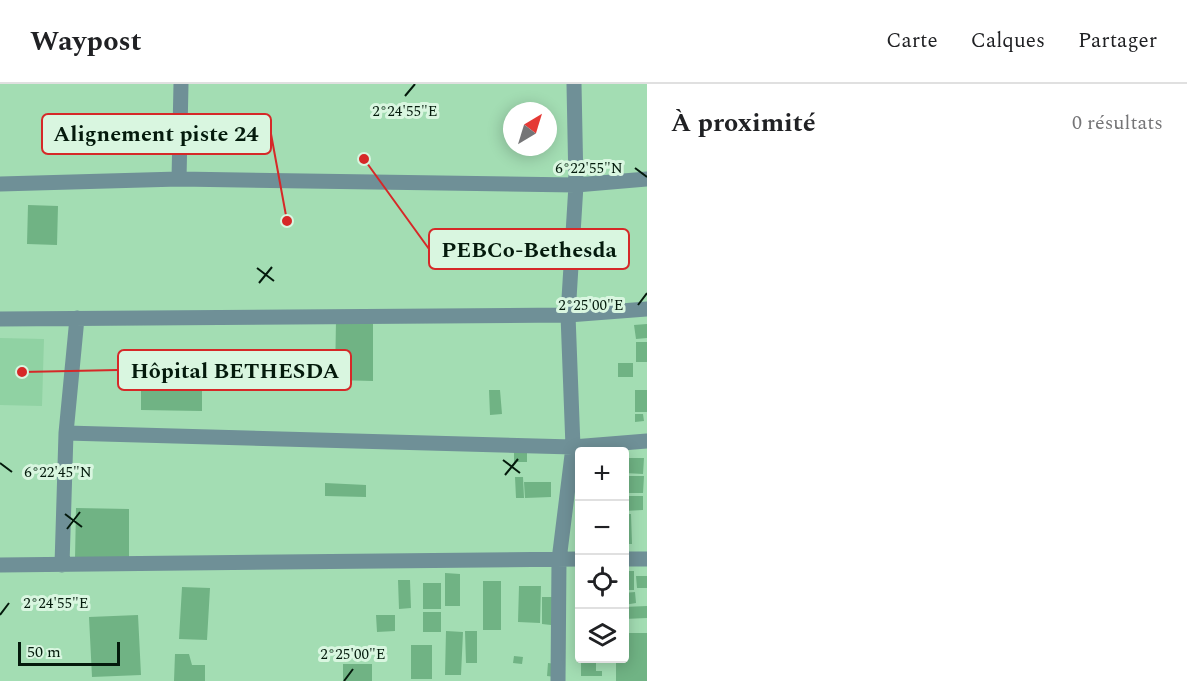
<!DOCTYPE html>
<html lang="fr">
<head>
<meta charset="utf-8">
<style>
  :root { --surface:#fff; --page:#f2f2f2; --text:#202124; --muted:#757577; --line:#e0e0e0 }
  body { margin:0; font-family:Spectral,serif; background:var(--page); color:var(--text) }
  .controls { position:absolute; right:18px; bottom:18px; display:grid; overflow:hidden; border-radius:6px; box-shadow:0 3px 15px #0003 }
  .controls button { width:54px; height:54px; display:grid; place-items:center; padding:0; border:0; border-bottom:2px solid var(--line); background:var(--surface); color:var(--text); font:30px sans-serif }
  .compass { position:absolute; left:503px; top:18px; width:54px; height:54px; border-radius:50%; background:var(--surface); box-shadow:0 3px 15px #0003; rotate:38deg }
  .scale { position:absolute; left:18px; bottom:15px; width:102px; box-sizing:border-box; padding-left:6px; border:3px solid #041a0c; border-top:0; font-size:16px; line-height:21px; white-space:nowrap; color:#041a0c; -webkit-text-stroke:4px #d9f6e0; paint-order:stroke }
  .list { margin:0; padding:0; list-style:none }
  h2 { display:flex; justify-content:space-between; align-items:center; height:78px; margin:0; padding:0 24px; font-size:26px }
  h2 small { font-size:20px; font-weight:400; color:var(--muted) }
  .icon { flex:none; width:33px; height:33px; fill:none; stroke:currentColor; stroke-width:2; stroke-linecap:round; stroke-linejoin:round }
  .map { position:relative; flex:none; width:647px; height:597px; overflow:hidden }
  header { display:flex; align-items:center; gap:36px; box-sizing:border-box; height:84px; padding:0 30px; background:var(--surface); border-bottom:2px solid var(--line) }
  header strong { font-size:28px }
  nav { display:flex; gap:33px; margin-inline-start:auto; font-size:21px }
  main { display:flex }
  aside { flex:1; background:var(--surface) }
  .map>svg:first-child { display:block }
  .built { fill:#90d2a3 }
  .building { fill:#70b384 }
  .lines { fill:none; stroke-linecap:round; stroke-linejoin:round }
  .street { stroke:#6f9097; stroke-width:15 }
  .ticks { fill:none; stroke:#041a0c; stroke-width:2 }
  .ticks-label { font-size:15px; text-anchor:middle; fill:#041a0c; stroke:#d9f6e0; stroke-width:6; stroke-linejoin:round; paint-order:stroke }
  .leader { fill:none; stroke:#d62828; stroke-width:2 }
  .callout-dot { fill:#d62828; stroke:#d9f6e0; stroke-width:2 }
  .callout { fill:#d9f6e0; stroke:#d62828; stroke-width:2 }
  .callout-label { font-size:22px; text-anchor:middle; font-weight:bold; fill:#041a0c }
</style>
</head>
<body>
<header>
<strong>Waypost</strong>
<nav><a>Carte</a><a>Calques</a><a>Partager</a></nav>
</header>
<main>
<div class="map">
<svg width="647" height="597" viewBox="0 0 647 597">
  <rect width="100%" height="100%" fill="#a3ddb3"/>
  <path class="built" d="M0 254 44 255 42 322 0 321Z"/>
  <path class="building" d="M28 121 58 122 57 161 27 160Z
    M336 236H373V297L335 296Z
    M647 240V254L636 255 634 241Z
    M636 258H647V278H636Z
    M141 272 202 273V327L141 326Z
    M618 279H633V293H618Z
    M489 306H500L502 330 490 331Z
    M635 306H647V328H635Z
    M635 330H643L644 337 635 338Z
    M514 363H527V378H514Z
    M625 374H644L643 390 625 389Z
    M625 392H644L643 409H625Z
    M515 393H523L524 414H516Z
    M524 398H551V413L525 414Z
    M325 399 366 401V413L325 412Z
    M624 412H643V426L624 427Z
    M76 424 129 425V475H75Z
    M624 430H631L632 460H624Z
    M624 487H634V506H624Z
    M445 489 460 490V522H445Z
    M636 492H647V504H637Z
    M398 496H410L411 524 399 525Z
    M483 497H501V546H483Z
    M576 498H580V546H577Z
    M423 499H441V525H423Z
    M519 502H541L540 539 518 538Z
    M182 503 210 504 207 556 179 555Z
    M635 508 636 519 624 521V509Z
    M542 513H552L551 541 542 540Z
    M647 522V534L624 535V523Z
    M423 528H441V548H423Z
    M138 531 141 591 92 593 89 533Z
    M376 531H395V547L377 548Z
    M446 547 463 548 461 591H445Z
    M465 547H477V579H466Z
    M624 549H647V597H616V574H624Z
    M411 561H432V595H411Z
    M175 570H189L192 581H205V597H174Z
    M514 572 523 573 522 580 513 579Z
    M581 574H602V578H596V587H602V592H581Z
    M548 579 557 580 556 593 547 592Z
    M343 580H372V597H343Z"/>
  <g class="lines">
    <path class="street" d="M179 95 181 0
      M0 100 179 95 576 101 647 95
      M0 235 568 231 647 225
      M66 349 573 363 647 357
      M624 475H647
      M0 481 580 475
      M62 481 66 349 77 234
      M558 597 559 476 573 363 568 231 576 101 574 0"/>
  </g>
  <path class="ticks" d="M405 12 415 0M635 84 647 93M257 184 274 197M259 199 272 183M638 221 647 209M503 376 520 389M0 379 12 388M505 391 518 375M65 430 82 443M67 445 80 428M0 531 9 519M344 597 353 585"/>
  <g class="ticks-label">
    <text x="405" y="32">2°24'55"E</text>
    <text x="589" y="89">6°22'55"N</text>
    <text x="591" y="226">2°25'00"E</text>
    <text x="58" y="393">6°22'45"N</text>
    <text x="56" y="524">2°24'55"E</text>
    <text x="353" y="575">2°25'00"E</text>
  </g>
  <path class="leader" d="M287 137L271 50M364 75L429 165M22 288L118 286"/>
  <g class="callout-dot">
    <circle cx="287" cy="137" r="6"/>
    <circle cx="364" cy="75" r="6"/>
    <circle cx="22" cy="288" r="6"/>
  </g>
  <g class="callout">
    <rect x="42" y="30" width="229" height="40" rx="6"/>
    <rect x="429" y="145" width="200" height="40" rx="6"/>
    <rect x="118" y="266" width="233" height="40" rx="6"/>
  </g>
  <g class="callout-label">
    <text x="156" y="57">Alignement piste 24</text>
    <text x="529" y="173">PEBCo-Bethesda</text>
    <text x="235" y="294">Hôpital BETHESDA</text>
  </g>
</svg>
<div class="controls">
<button>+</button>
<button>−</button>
<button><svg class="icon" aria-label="locate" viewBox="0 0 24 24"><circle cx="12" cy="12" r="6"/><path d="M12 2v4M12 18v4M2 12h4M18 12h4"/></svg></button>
<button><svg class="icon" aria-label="layers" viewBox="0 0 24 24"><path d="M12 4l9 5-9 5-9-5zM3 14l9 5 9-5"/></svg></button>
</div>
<svg class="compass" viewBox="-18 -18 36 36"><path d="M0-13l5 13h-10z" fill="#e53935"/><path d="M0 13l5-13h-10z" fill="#757577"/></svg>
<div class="scale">50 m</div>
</div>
<aside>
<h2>À proximité<small>0 résultats</small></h2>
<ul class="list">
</ul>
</aside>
</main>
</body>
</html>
